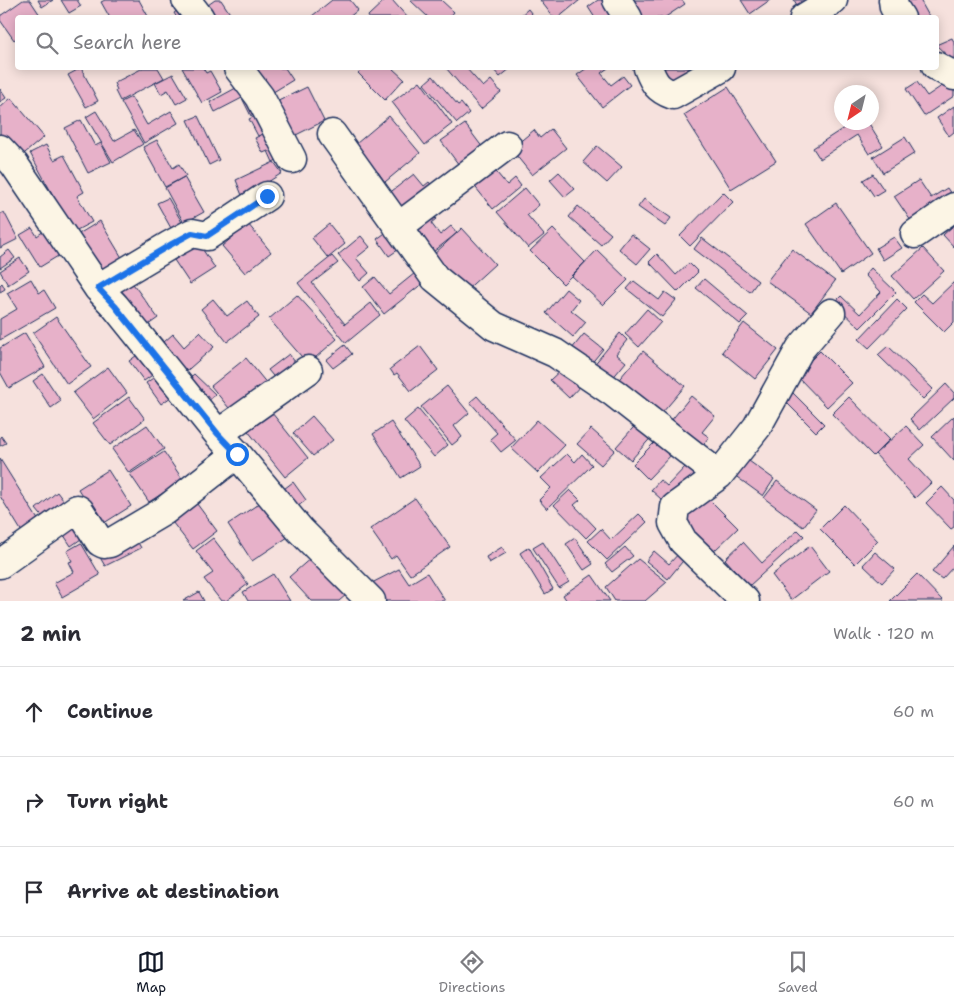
<!DOCTYPE html>
<html lang="en">
<head>
<meta charset="utf-8">
<style>
  :root { --surface:#fff; --page:#f7f7f7; --text:#2b2b33; --muted:#7c7c81; --line:#e1e1e2; --accent:#111827 }
  body { margin:0; font-family:"Shantell Sans",sans-serif; background:var(--page); color:var(--text) }
  .compass { position:absolute; left:834px; top:85px; width:45px; height:45px; border-radius:50%; background:var(--surface); box-shadow:0 2px 12px #0003; rotate:215deg }
  .stop { position:absolute; width:15px; height:15px; margin:-11px; border:4px solid #1a73e8; border-radius:50%; background:#fff }
  .stop.end { background:#1a73e8; border-color:#fff; box-shadow:0 1px 5px #0008 }
  .list { margin:0; padding:0; list-style:none }
  h2 { display:flex; justify-content:space-between; align-items:center; height:65px; margin:0; padding:0 20px; font-size:21px }
  h2 small { font-size:16px; font-weight:400; color:var(--muted) }
  .list li { display:grid; grid-template-columns:32px 1fr auto; gap:15px; align-items:center; box-sizing:border-box; height:90px; padding:0 20px; border-top:1px solid var(--line) }
  .list b { display:block; font-size:19px; white-space:nowrap }
  .list em { font-size:16px; font-style:normal; color:var(--muted) }
  .icon { flex:none; width:28px; height:28px; fill:none; stroke:currentColor; stroke-width:2; stroke-linecap:round; stroke-linejoin:round }
  .map { position:relative; flex:none; width:954px; height:601px; overflow:hidden }
  .search { position:absolute; background:var(--surface); box-shadow:0 2px 12px #0003; left:15px; right:15px; top:15px; height:55px; display:flex; align-items:center; gap:12px; box-sizing:border-box; padding:0 18px; border-radius:5px; color:var(--muted); font-size:19px }
  .sheet { height:335px; background:var(--surface) }
  nav { display:flex; justify-content:space-around; align-items:center; box-sizing:border-box; height:70px; border-top:1px solid var(--line); background:var(--surface); font-size:14px; color:var(--muted) }
  nav a { display:grid; justify-items:center; gap:2px }
  nav .on { color:var(--accent) }
  .map>svg:first-child { display:block }
  .building { fill:#e7b1c9; stroke:#1b2f5e }
  .lines { fill:none; stroke-linecap:round; stroke-linejoin:round }
  .minor-casing { stroke:#1b2f5e; stroke-width:31 }
  .minor { stroke:#fcf5e5; stroke-width:28 }
  .route { stroke:#1a73e8; stroke-width:6 }
</style>
</head>
<body>
<div class="map">
<svg width="954" height="601" viewBox="0 0 954 601">
  <rect width="100%" height="100%" fill="#f6e1dd"/>
  <filter id="ink" filterUnits="userSpaceOnUse"><feTurbulence type="fractalNoise" baseFrequency=".02" numOctaves="2"/><feDisplacementMap in="SourceGraphic" scale="10" xChannelSelector="R" yChannelSelector="G"/><feConvolveMatrix kernelMatrix="1 2 1 2 8 2 1 2 1" color-interpolation-filters="sRGB"/></filter>
  <g filter="url(#ink)">
    <path class="building" d="M23 0H30L42 18H18V37L14 40 0 20V16Z
      M38 0H53L42 7Z
      M61 0H77L81 6 69 13Z
      M105 0H139L149 18H110L101 2Z
      M215 0H221L233 18H206L201 10Z
      M332 0H350L358 10 348 18H313L312 16Z
      M385 0H392L408 18H369L368 16Z
      M410 0H441L454 12 449 18H429Z
      M540 0H580L558 18H554Z
      M598 0H607L619 18H595L588 7Z
      M625 0H682L685 4 664 18H636Z
      M741 0H770L750 14Z
      M794 0H820L801 12Z
      M901 0H920L930 18H911Z
      M186 4 188 18H177L174 13Z
      M528 9 535 18H519V17Z
      M952 38 954 42V62L936 45Z
      M81 68 98 101 86 107 68 75Z
      M143 68H158L164 78 120 101 115 91 117 90 114 83Z
      M182 68H203L206 73 210 71 222 92 202 103Z
      M248 68H285L293 80 265 97Z
      M363 68H392L404 79 385 100 358 73Z
      M446 68H466L483 87 491 80 501 92 481 109Z
      M492 68H511L500 77Z
      M587 68H608L601 73 611 85 623 76 630 85 602 107 577 75Z
      M657 68H704L670 88Z
      M173 74 187 98 176 104 168 90 161 94 155 83Z
      M433 76 458 105 461 103 469 113 457 123 424 84Z
      M952 79 954 83V96L924 116 906 89 917 82 927 96Z
      M420 81 452 124 425 145 392 102Z
      M247 82 262 111 251 116 242 98 215 112 210 102Z
      M307 87 324 121 286 140 268 106Z
      M728 87 776 161 731 189 684 115Z
      M0 89 6 98 0 102Z
      M131 97 147 125 171 111 178 123 144 143 121 102Z
      M11 98 44 137 19 158 0 135V108Z
      M954 106V132L949 136 937 118Z
      M96 111 114 141 134 130 143 144 113 162 86 117Z
      M263 112 272 129 258 136 249 119Z
      M198 116 219 160 209 165 188 120Z
      M389 116 420 153 385 182 378 172 373 176 350 149Z
      M81 120 95 146 101 143 111 162 88 173 65 128Z
      M853 122H868L883 146 869 154 857 135 820 159 813 148Z
      M465 124 486 152 462 169 441 141Z
      M273 129 286 155 273 162 268 151 263 153 255 138Z
      M551 129 566 148 532 175 511 149 534 130 540 138Z
      M905 137 915 153 883 173 873 157Z
      M157 140 173 168 179 164 186 176 165 187 143 147Z
      M46 145 54 160 64 155 84 192 77 196 92 222 73 232 30 153Z
      M597 146 622 167 607 183 583 162Z
      M274 162 282 173 243 198 236 180Z
      M492 167 507 185 515 178 521 186 493 209 472 183Z
      M559 172 575 189 565 197 550 180Z
      M414 174 424 186 429 182 436 191 405 215 388 194Z
      M873 174 884 190 874 196 863 180Z
      M184 177 204 212 184 223 165 188Z
      M919 180 931 198 947 188 953 197 913 224 894 196Z
      M525 188 539 205 527 215 544 235 528 248 497 212Z
      M723 192 733 202 690 246 680 236Z
      M168 198 183 224 172 230 157 203Z
      M644 199 671 218 665 226 638 207Z
      M836 203 871 253 841 274 806 224Z
      M578 206 611 234 601 245 569 217Z
      M428 209 436 219 431 223 440 235 451 226 457 233 428 256 405 228Z
      M4 212 18 239 0 248V214Z
      M100 221 124 261 102 275 77 235Z
      M248 224 271 252 245 273 222 246Z
      M329 224 345 244 328 258 312 238Z
      M954 225V247L943 235Z
      M32 228 37 236 48 228 63 253 40 267 20 235Z
      M392 228 405 245 389 256 377 239Z
      M462 228 495 264 462 294 430 258Z
      M553 229 585 262 563 284 530 251Z
      M631 234 650 249 637 264 619 249Z
      M361 236 370 247 356 258 369 273 360 281 338 255Z
      M894 237 902 248 883 260 876 248Z
      M702 238 758 281 750 292 694 249Z
      M199 244 215 268 190 284 174 260Z
      M923 248 944 271 913 299 892 276Z
      M792 249 835 281 811 313 767 281Z
      M9 250 15 258 0 268V257Z
      M597 250 628 280 603 305 572 276Z
      M657 254 676 275 689 263 698 272 678 292 649 262Z
      M332 256 338 263 312 283 345 324 371 303 380 315 346 343 298 283Z
      M20 258 29 271 8 285 0 271Z
      M871 268 896 292 860 328 834 303 841 296 860 314 881 292 865 275Z
      M420 269 428 279 384 314 363 287 375 277 389 294Z
      M128 277 158 318 141 330 111 290Z
      M31 279 39 293 44 290 55 308 0 340V319L17 309 7 293Z
      M704 279 748 316 740 324 696 288Z
      M634 281 659 300 665 292 676 300 662 317 627 289Z
      M954 282V322L944 332 914 302 922 294 932 303Z
      M2 283 5 289 0 292V285Z
      M566 289 579 300 571 310 586 322 573 337 546 313Z
      M297 295 337 339 308 364 269 319Z
      M213 299 227 316 247 301 259 317 227 342 201 309Z
      M897 299 907 309 869 348 859 339Z
      M647 309 661 322 639 347 625 334Z
      M56 317 91 367 67 384 33 333Z
      M744 323 778 350 755 379 722 352Z
      M200 332 214 347 182 375 149 338 156 333 164 342 173 334 184 347Z
      M25 333 45 367 9 388 0 372V348Z
      M620 333 627 340 616 354 626 362 611 380 593 366Z
      M584 334 603 349 590 365 571 350Z
      M345 345 352 354 333 368 326 360Z
      M420 346 438 370 411 391 397 373 394 375 390 369Z
      M888 346 933 389 923 399 878 355Z
      M643 351 685 386 657 419 615 384Z
      M820 351 852 383 827 407 796 375Z
      M140 353 155 373 144 381 129 361Z
      M289 354 298 366 278 382 268 370Z
      M246 358 268 385 233 413 211 386Z
      M566 365 584 382 569 398 550 380Z
      M108 367 127 393 93 419 73 393Z
      M43 374 61 401 51 408 33 381Z
      M194 374 215 394 207 403 185 382Z
      M156 376 171 397 161 404 146 383Z
      M946 384 954 393V398L920 430 910 419Z
      M447 386 469 413 454 426 462 437 452 445 421 407Z
      M786 386 824 424 816 432 778 394Z
      M477 396 516 440 501 452 490 439 497 433 470 402Z
      M691 396 715 416 702 432 709 437 701 447 670 422Z
      M129 397 145 419 110 445 93 423Z
      M849 397 890 439 873 456 832 414Z
      M418 409 448 445 434 457 404 421Z
      M272 413 308 458 285 477 248 431Z
      M312 416 333 440 313 456 293 433Z
      M954 416V461L932 437Z
      M537 420 565 445 538 473 511 448Z
      M640 420 655 433 631 460 616 447Z
      M391 422 420 466 401 478 373 434Z
      M147 425 164 449 129 473 112 449Z
      M906 426 924 445 909 459 931 483 915 498 875 454Z
      M591 429 615 450 601 465 577 444Z
      M1 436 6 443 0 446V437Z
      M660 437 675 451 648 479 633 464Z
      M164 452 183 480 149 502 130 474Z
      M567 454 575 462 582 454 592 465 547 509 539 500 551 488 541 478Z
      M742 456 774 479 763 496 730 472Z
      M0 459 42 526 25 537 0 496Z
      M686 466 698 478 671 508 651 490 660 480 667 486Z
      M108 470 131 506 101 525 78 489Z
      M777 481 816 510 803 527 764 498Z
      M293 482 306 500 293 510 280 492Z
      M942 487 954 500V527L951 529 926 503Z
      M570 490 580 500 574 505 596 528 586 538 554 505Z
      M57 492 66 504 45 520 36 509Z
      M703 493 738 528 714 551 679 517Z
      M415 498 450 547 410 575 396 555 391 559 370 529Z
      M194 500 217 531 193 549 169 518Z
      M263 501 288 537 252 561 228 524Z
      M844 505 878 541 855 564 820 529Z
      M639 514 647 522 607 560 588 541 601 529 611 540Z
      M70 522 81 539 71 546 60 529Z
      M798 530 804 536 749 586 725 559 743 542 762 563Z
      M134 535 141 548 105 566 98 554Z
      M213 538 248 584 226 601H221L204 579 213 573 196 551Z
      M575 538 593 564 584 570 566 544Z
      M543 542 569 582 559 588 533 548Z
      M81 543 100 575 62 597 54 583 74 572 69 562 72 561 67 551Z
      M810 546 829 571 791 600 772 575Z
      M954 546V566L942 579 932 572Z
      M502 547 506 553 489 563 486 557Z
      M529 547 553 589 545 594 520 553Z
      M625 547 633 556 612 572 605 564Z
      M654 551 669 564 681 551 687 556 668 579 646 561Z
      M875 552 895 569 882 583 863 565Z
      M312 557 346 595 339 601H311L289 577Z
      M638 559 667 582 645 601H615L606 587Z
      M399 569 409 584 427 573 445 601H382L368 585Z
      M273 574 290 601H248L243 592Z
      M917 574 943 601H890Z
      M592 575 610 601H567L563 595Z
      M199 592 204 601H183Z"/>
    <g class="lines">
      <defs>
        <path id="minor" d="M186 0 200 18
          M617 0 628 18
          M893 0 894 7 901 18
          M804 18 833 0
          M936 66 954 76
          M238 68 260 97 292 159
          M648 68C654 83 657 89 673 95L721 68
          M332 134 435 278 494 326 555 353 614 393 719 475
          M0 149 14 164 98 288 115 306 218 434 237 454 300 530 371 601
          M398 227 507 145
          M915 234 954 207
          M98 288 170 245 192 233 207 236 267 196
          M218 434 308 370
          M0 564 77 509 80 511 100 542 104 544 110 543 164 511 237 454
          M745 601 683 541 673 523 675 507 719 475 757 427 800 349 831 313"/>
      </defs>
      <use href="#minor" class="minor-casing"/>
      <use href="#minor" class="minor"/>
    </g>
  </g>
  <g class="lines" filter="url(#ink)">
    <path class="route" d="M237 454 218 434 115 306 98 288 170 245 192 233 207 236 267 196"/>
  </g>
</svg>
<svg class="compass" viewBox="-18 -18 36 36"><path d="M0-13l5 13h-10z" fill="#e53935"/><path d="M0 13l5-13h-10z" fill="#7c7c81"/></svg>
<div class="stop" style="left:237px;top:454px"></div>
<div class="stop end" style="left:267px;top:196px"></div>
<div class="search"><svg class="icon" aria-label="search" viewBox="0 0 24 24"><circle cx="10" cy="10" r="6"/><path d="M15 15l6 6"/></svg>Search here</div>
</div>
<section class="sheet">
<h2>2 min<small>Walk · 120 m</small></h2>
<ul class="list">
<li><svg class="icon" aria-label="ahead" viewBox="0 0 24 24"><path d="M12 20V5M6 11l6-6 6 6"/></svg><div><b>Continue</b></div><em>60 m</em></li>
<li><svg class="icon" aria-label="right" viewBox="0 0 24 24"><path d="M7 20v-9h11M14 6l5 5-5 5"/></svg><div><b>Turn right</b></div><em>60 m</em></li>
<li><svg class="icon" aria-label="arrive" viewBox="0 0 24 24"><path d="M6 21V4h12l-3 4 3 4H6"/></svg><div><b>Arrive at destination</b></div></li>
</ul>
</section>
<nav>
<a class="on"><svg class="icon" aria-label="map" viewBox="0 0 24 24"><path d="M3 6l6-2 6 2 6-2v14l-6 2-6-2-6 2zM9 4v14M15 6v14"/></svg>Map</a>
<a><svg class="icon" aria-label="directions" viewBox="0 0 24 24"><path d="M12 3l9 9-9 9-9-9zM9 14v-3h6M13 9l2 2-2 2"/></svg>Directions</a>
<a><svg class="icon" aria-label="saved" viewBox="0 0 24 24"><path d="M7 4h10v16l-5-4-5 4z"/></svg>Saved</a>
</nav>
</body>
</html>
